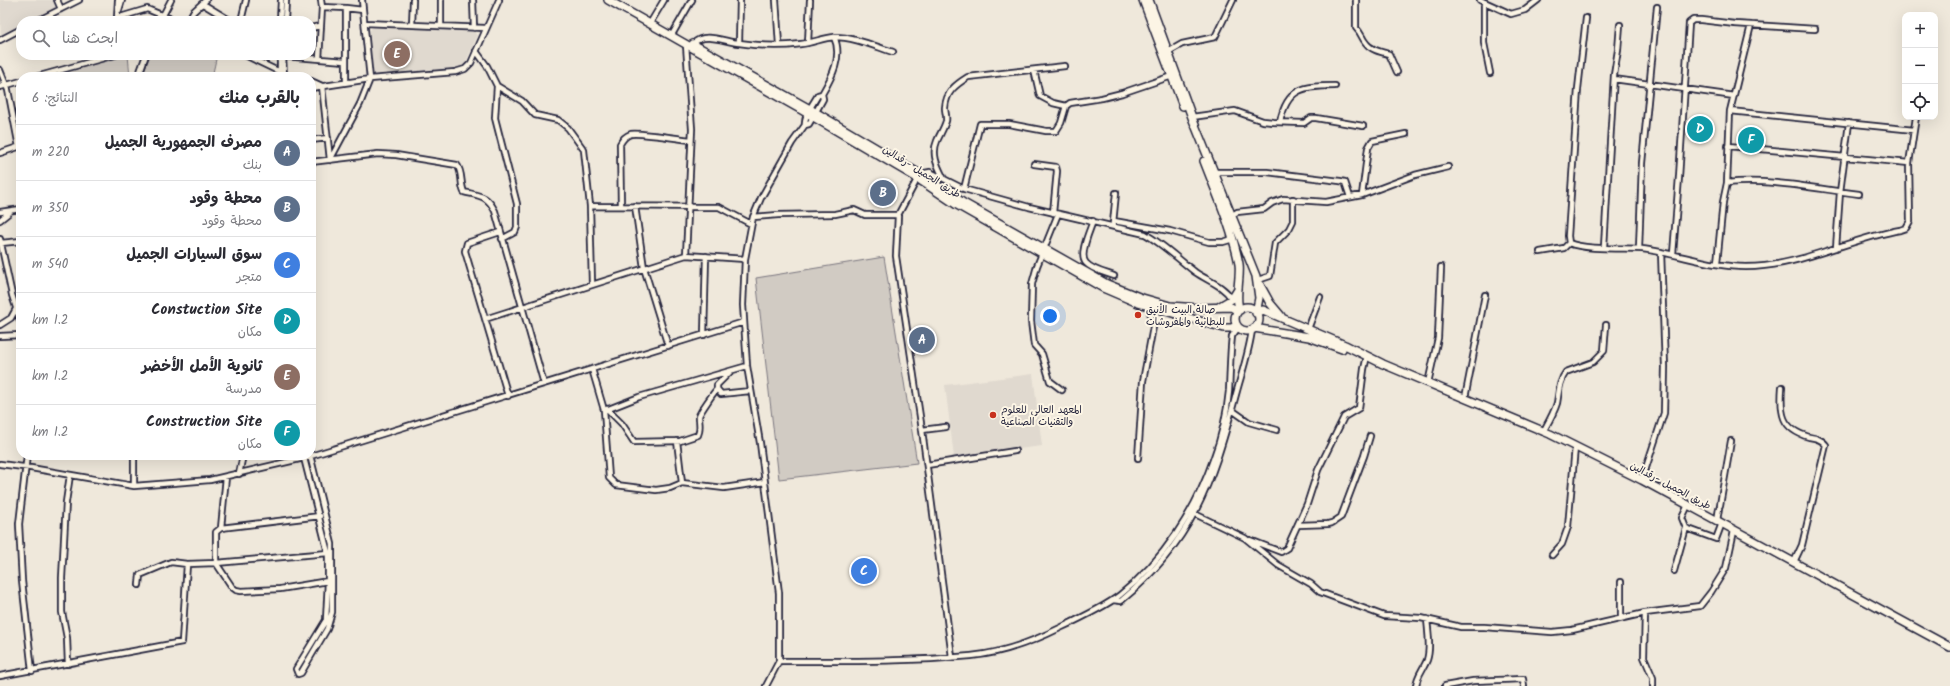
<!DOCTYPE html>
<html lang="ar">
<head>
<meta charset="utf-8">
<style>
  :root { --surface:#fff; --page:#f2f2f3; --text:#2b2b33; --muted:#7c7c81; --line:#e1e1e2; --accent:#0b8043 }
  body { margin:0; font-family:Kalam,"Playpen Sans Arabic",sans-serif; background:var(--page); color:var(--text); direction:rtl }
  .controls { position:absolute; right:12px; top:12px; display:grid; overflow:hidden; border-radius:8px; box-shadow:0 4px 16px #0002 }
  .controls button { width:36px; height:36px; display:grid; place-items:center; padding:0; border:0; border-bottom:1px solid var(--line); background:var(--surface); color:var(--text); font:20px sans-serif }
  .you { position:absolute; left:1050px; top:316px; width:14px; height:14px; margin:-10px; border:3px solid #fff; border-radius:50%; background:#1a73e8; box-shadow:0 0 0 6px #1a73e833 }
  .badge { display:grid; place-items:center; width:26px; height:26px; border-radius:50%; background:var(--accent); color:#fff; font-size:13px; font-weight:700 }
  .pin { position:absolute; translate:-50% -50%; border:2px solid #fff; box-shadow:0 1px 4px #0006 }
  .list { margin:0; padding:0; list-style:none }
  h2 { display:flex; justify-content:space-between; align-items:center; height:52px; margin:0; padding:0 16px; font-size:17px }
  h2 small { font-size:13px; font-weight:400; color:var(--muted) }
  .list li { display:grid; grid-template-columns:26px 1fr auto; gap:12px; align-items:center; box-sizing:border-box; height:56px; padding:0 16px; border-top:1px solid var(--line) }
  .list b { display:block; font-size:15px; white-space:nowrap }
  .list p { margin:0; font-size:13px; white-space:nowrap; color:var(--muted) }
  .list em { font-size:13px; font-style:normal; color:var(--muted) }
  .icon { flex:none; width:22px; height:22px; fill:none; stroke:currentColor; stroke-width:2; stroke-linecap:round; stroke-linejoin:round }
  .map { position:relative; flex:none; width:1950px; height:686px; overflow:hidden; direction:ltr }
  .search { position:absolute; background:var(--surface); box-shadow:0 4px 16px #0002; left:16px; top:16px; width:300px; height:44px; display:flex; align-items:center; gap:10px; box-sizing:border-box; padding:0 14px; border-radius:16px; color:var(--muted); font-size:15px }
  .panel { position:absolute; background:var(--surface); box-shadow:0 4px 16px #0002; left:16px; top:72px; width:300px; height:388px; border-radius:16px; direction:rtl }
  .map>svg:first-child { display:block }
  .built { fill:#e0d9cf }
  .green { fill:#d1cbc3; stroke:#7a767f }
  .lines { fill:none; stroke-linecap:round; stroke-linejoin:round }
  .street-casing { stroke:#22223b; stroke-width:8 }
  .primary-casing { stroke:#22223b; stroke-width:10 }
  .street { stroke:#fcf5e5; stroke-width:4.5 }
  .primary { stroke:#fcf5e5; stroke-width:7 }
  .poi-dot { fill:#c8321e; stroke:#fcf5e5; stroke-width:1.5 }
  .labels { text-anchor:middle; stroke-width:4; stroke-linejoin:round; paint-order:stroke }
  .street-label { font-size:10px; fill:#22223b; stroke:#fcf5e5 }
  .poi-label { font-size:10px; fill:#22223b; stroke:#fcf5e5; text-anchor:start }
</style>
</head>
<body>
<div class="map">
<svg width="1950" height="686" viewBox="0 0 1950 686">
  <rect width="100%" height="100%" fill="#efe8db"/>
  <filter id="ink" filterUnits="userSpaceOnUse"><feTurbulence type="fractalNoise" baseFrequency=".025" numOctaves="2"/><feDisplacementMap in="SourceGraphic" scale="8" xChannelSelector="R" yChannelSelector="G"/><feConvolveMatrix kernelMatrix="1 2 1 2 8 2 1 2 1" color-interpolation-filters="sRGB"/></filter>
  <g filter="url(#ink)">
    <path class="built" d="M0 0H54L58 9 34 21H21V27L1 37Z
      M373 27 474 31 477 36 465 64 457 69 375 78 371 73 370 30Z
      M1033 374 1042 446 954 457 945 385Z"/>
    <path class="green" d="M121 55H128L130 77H57L59 72Z
      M150 55H217L212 77H142Z
      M884 257 917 463 779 479 756 278Z"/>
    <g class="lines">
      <defs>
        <path id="street" d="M57 0 61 9
          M118 0 117 18 147 9 176 21
          M441 0V26
          M473 0 474 28
          M776 0 779 45
          M1356 0V28C1362 34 1361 37 1366 43 1371 50 1381 52 1389 54L1397 72
          M1480 0 1511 14 1525 10 1538 0
          M1484 2V43L1490 73
          M203 4 231 21
          M322 7 346 8V82
          M346 8 363 10
          M119 10 122 0
          M652 20 664 0
          M37 21 79 0
          M160 21 171 0
          M188 21 193 12 206 0
          M241 21 246 0
          M280 21 281 0
          M285 21 286 0
          M365 23 485 28
          M412 25 413 0
          M311 28 320 26
          M673 33 692 0
          M0 40 21 29
          M739 43 740 0
          M808 43 810 0
          M693 44C704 31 725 42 739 43 759 46 781 47 801 44 812 43 823 38 834 37 854 37 874 46 893 52
          M686 45 692 129 686 255
          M476 51 487 66 497 86 495 118 517 204V227L515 232 502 239
          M1168 52 1182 44 1215 37 1233 0
          M245 55 280 72
          M280 55V77
          M283 55 284 77
          M283 56 345 61
          M319 59 322 7 321 0
          M0 70 8 90 19 147
          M1034 70 1040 96 1053 103 1066 106
          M36 77 115 55
          M138 77 146 55
          M1614 79 1734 96
          M311 81 322 86 330 160
          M497 86 522 101 535 115 558 120 568 128 584 150 590 206 592 284
          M0 87 21 81
          M311 88 370 79 455 72 465 69 471 63 499 0
          M1730 111 1914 130
          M1192 117 1235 111 1263 121 1273 122 1304 123 1311 118H1316L1363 126
          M1280 122C1287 88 1303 86 1335 86
          M805 125C804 115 813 104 818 95L822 94C832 77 843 56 834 37
          M311 140 328 138
          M1728 146 1909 163
          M0 153 21 146
          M330 160 360 104 370 79 362 0
          M311 162 378 154 396 155 457 165C463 172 460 184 464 192 480 196 487 195 495 211L544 384
          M1034 164 1056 167 1057 171 1053 213
          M1214 172H1267L1340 181 1345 182 1350 197
          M944 179C938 167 931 155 937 141 940 134 944 128 946 121 947 117 945 112 945 108 946 92 955 85 968 77L1065 66
          M1727 183C1769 178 1817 189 1859 194
          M964 189 980 124H1009L1046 131H1056L1061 123 1066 106 1070 103 1102 98 1122 93 1172 76
          M1362 195 1368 148 1372 141 1406 134
          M590 206 719 207 751 224
          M621 206 620 144C623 139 625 136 631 134 639 132 681 139 691 140
          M635 206 644 268 668 346
          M0 212 21 209
          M1058 214 1037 266 1032 284 1031 321 1034 345 1042 354 1050 381 1062 390
          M1231 216 1237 212 1264 209 1272 203 1283 199 1326 202 1362 195 1415 175 1448 167
          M753 217 778 215 835 214 854 210 865 215H898
          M0 220 10 212
          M1093 221C1090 230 1078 255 1086 263 1092 270 1106 273 1114 276
          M1114 221 1170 231 1209 242H1223L1233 239
          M1113 223 1116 193
          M500 232 467 243 465 251 508 396
          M0 239 12 295 21 323
          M1 243 21 241
          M1569 243 1568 236 1578 89 1586 18
          M1604 247 1614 75 1618 50 1620 25
          M1836 248 1840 192 1849 123
          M1639 249 1642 163 1657 7
          M1540 252 1564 248 1569 243C1585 250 1623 248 1642 249 1677 253 1711 267 1746 267 1799 267 1848 239 1900 230L1906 228 1910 221 1909 163 1916 117
          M1673 254 1679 177 1689 23 1693 20H1701L1735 24 1815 29
          M1717 263 1723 202 1727 183 1730 111 1751 25
          M1258 280 1270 276 1275 243 1289 229 1293 221V199
          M485 319 686 255 745 259
          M0 325 11 318 17 307 21 308
          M1308 329 1320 297
          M704 335 706 256
          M0 336 21 335
          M592 369 604 410 609 478 616 485 656 490 670 488 682 483 724 488 765 482
          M730 372 717 385V389L721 394 750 391
          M1428 383 1438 338 1441 267
          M1782 387C1780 413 1781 429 1809 437 1815 438 1822 439 1826 445L1802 545 1794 562
          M1465 398 1485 295
          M607 409 622 424 634 442 680 441 698 435C701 429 699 423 699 416 700 412 714 392 717 389
          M606 410 639 397 747 366
          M1232 410 1249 422 1277 430
          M922 430 946 427
          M1543 432C1548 423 1554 413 1557 403 1559 392 1559 381 1566 372L1593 362 1604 351 1606 325
          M677 441 682 483
          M27 455 19 524 22 581 32 671
          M134 455V486
          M303 455 304 458 328 553V581L280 589 241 591 236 590 232 587 216 563V532L221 528 320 516
          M310 455 332 544V612L327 629 301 673 298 674 296 669 326 620 328 581
          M1138 458 1143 381 1153 327 1149 306
          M0 464 31 468 134 486 210 480 304 458 744 322
          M927 465 1015 451
          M239 474 243 455
          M1642 480 1664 413 1665 367 1661 252
          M1688 505 1682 518 1686 528 1716 539 1722 523
          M1720 505 1731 441
          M1195 514 1245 538 1278 565 1311 584 1320 592 1384 616 1421 618 1461 627H1484L1552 632 1572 630 1645 613 1700 606 1711 592 1726 568 1734 531
          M1717 521 1719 508
          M1298 525 1328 524 1332 523 1341 517 1364 456 1370 436
          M221 528 226 477
          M1250 540 1281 552 1287 548 1307 504 1318 470 1344 417 1359 408 1364 369 1367 356
          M1552 555 1562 544 1568 527 1575 447
          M1674 571 1686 528
          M1621 582V618
          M139 585 140 575 171 562 187 564 216 563 328 553
          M1113 600 1121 601C1192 542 1212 484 1235 398 1241 375 1249 353 1252 330
          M1645 613 1644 657 1653 678V686
          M952 657 922 430 896 256 898 215 920 174 930 172 964 189 1029 207 1145 234C1163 244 1178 259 1195 272 1208 281 1223 285 1232 299
          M779 661C843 661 907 662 971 656 1002 653 1032 642 1060 628 1077 620 1106 606 1120 595 1163 561 1195 512 1213 460 1221 439 1227 413 1229 391 1230 372 1230 354 1232 336L1238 328
          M68 664 67 638 62 612V578L66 502 70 475
          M0 676 182 642 187 564
          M766 686 779 661V593L760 443 747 366 743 305 745 259 753 217 761 198 792 143 805 125 809 124 813 117 823 99 822 94
          M1416 686C1417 675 1423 670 1427 660 1431 648 1428 632 1427 619
          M1445 686 1473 681 1523 679 1524 686"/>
        <path id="primary" d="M608 0 798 108 917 178 957 205 1103 288 1138 303 1224 328H1232L1236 326
          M1143 0 1183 106
          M1149 0 1193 120 1256 276 1259 298 1256 313
          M693 44 810 109 920 174 962 202 1107 284 1139 297 1170 306 1198 308 1231 307 1238 311
          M1204 161C1217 195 1232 228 1239 264 1241 277 1234 300 1240 310
          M1260 285 1270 303 1281 316
          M1220 306 1232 299 1237 291
          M1235 319a12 12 0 1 1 24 0a12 12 0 1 1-24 0Z
          M1257 313 1263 310 1345 345 1383 364 1550 434 1642 480 1950 647
          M1254 328 1309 337 1342 349"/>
      </defs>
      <use href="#street" class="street-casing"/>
      <use href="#primary" class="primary-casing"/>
      <use href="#street" class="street"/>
      <use href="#primary" class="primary"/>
    </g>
  </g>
  <g class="poi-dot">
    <circle cx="1138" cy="315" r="4"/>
    <circle cx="993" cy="415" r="4"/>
  </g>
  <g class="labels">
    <g class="street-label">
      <text transform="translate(922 171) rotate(32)" y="4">طريق الجميل -رقدالين</text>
      <text transform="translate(1671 485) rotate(28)" y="4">طريق الجميل -رقدالين</text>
    </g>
    <g class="poi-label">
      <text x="1146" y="313">صالة البيت الأنيق<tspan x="1146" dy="12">للبطانية والمفروشات</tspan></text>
      <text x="1001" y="413">المعهد العالي للعلوم<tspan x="1001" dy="12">والتقنيات الصناعية</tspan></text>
    </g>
  </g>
</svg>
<div class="controls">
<button>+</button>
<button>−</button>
<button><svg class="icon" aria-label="locate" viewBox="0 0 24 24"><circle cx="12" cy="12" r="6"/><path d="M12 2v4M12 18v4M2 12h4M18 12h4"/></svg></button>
</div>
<div class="you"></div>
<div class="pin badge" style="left:922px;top:340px;background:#5c6f8a">A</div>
<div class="pin badge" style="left:883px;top:193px;background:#5c6f8a">B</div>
<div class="pin badge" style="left:864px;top:571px;background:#3f7fe0">C</div>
<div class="pin badge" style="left:1700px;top:129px;background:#0f9aa8">D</div>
<div class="pin badge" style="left:397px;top:54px;background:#8d6e63">E</div>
<div class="pin badge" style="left:1751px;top:140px;background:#0f9aa8">F</div>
<div class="search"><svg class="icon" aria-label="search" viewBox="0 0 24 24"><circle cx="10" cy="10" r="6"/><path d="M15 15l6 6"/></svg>ابحث هنا</div>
<section class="panel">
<h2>بالقرب منك<small>النتائج: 6</small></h2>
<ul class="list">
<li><span class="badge" style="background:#5c6f8a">A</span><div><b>مصرف الجمهورية الجميل</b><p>بنك</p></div><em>220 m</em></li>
<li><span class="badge" style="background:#5c6f8a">B</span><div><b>محطة وقود</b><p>محطة وقود</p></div><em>350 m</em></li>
<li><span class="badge" style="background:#3f7fe0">C</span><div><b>سوق السيارات الجميل</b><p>متجر</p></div><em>540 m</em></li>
<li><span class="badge" style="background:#0f9aa8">D</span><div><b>Constuction Site</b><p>مكان</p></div><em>1.2 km</em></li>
<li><span class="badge" style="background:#8d6e63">E</span><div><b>ثانوية الأمل الأخضر</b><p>مدرسة</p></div><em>1.2 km</em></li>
<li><span class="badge" style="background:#0f9aa8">F</span><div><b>Construction Site</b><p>مكان</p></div><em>1.2 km</em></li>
</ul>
</section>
</div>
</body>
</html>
